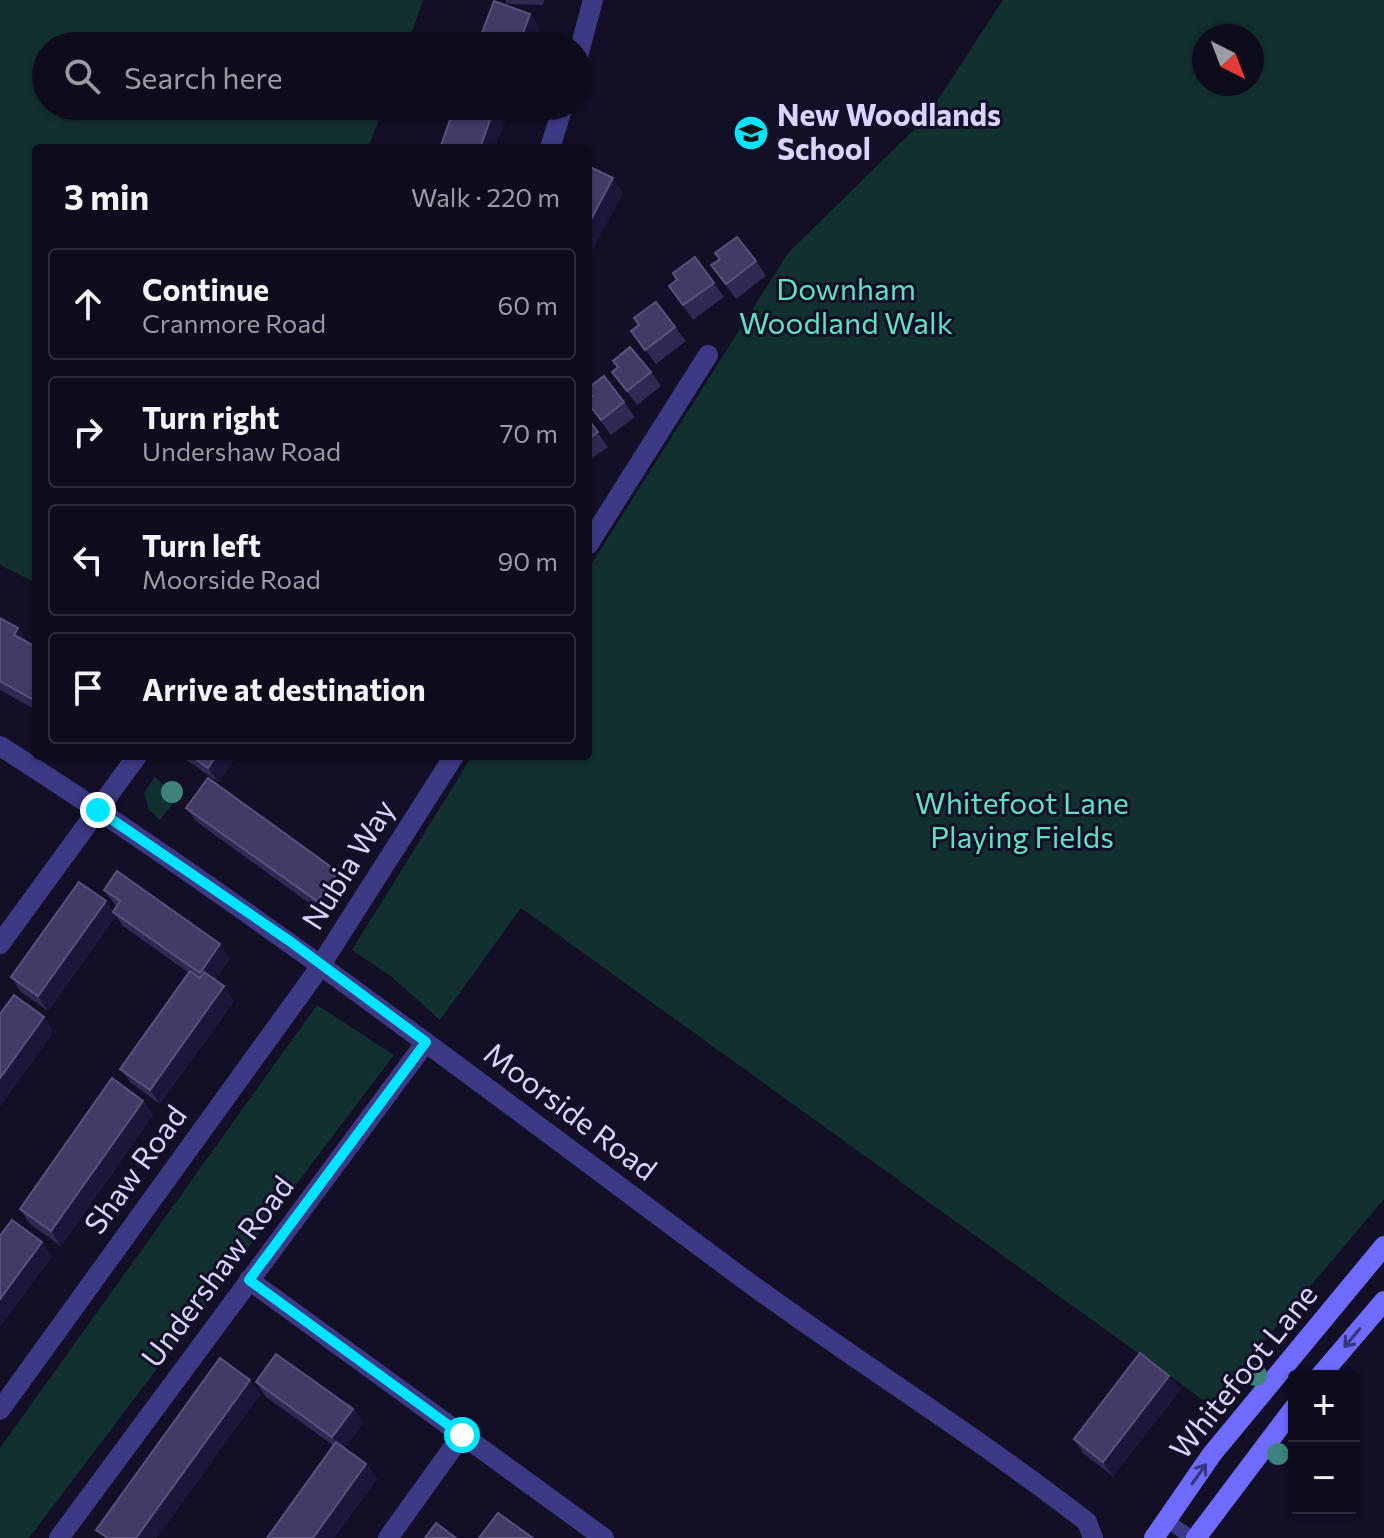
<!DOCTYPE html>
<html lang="en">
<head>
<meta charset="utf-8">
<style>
  :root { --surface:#0e0b1c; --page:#1c1929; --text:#f1f3f6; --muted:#9b9ba3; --line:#2e2b3b }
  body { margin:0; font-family:Commissioner,sans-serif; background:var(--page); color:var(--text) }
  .controls { position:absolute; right:24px; bottom:24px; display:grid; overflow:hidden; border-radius:8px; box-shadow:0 2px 6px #0004 }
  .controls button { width:72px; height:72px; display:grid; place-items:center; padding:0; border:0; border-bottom:2px solid var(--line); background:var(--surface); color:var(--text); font:40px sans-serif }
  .compass { position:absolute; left:1192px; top:24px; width:72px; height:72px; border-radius:50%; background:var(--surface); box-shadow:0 2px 6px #0004; rotate:138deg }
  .stop { position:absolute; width:24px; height:24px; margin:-18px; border:6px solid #00e5ff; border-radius:50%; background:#fff }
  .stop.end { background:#00e5ff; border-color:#fff; box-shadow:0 2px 8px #0008 }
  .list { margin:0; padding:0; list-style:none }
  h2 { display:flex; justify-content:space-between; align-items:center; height:104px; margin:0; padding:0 32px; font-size:34px }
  h2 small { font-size:26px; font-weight:400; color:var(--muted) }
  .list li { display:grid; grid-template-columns:52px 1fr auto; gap:24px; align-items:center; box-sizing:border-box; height:112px; margin:0 16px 16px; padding:0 16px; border:2px solid var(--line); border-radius:8px }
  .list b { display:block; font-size:30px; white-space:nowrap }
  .list p { margin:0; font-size:26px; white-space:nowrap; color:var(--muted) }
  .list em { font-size:26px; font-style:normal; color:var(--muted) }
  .icon { flex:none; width:44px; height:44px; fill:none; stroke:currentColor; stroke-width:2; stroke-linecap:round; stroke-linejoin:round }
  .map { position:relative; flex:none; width:1384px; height:1538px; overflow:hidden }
  .search { position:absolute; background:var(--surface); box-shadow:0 2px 6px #0004; left:32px; top:32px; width:560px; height:88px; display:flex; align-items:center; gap:20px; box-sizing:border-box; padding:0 28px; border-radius:44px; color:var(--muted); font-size:30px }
  .panel { position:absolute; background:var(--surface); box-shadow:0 2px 6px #0004; left:32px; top:144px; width:560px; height:616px; border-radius:8px }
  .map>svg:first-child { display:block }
  .green { fill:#12302f; fill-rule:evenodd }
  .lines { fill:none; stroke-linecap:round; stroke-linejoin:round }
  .lane { stroke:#3d3a85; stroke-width:14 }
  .street { stroke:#3d3a85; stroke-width:20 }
  .secondary { stroke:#6f6bff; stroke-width:20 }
  .tree { fill:#3d827b }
  .wall { fill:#312854 }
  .shaded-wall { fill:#1d163a }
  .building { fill:#433a66; stroke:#5a527e; stroke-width:2 }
  .oneway { stroke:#38347d }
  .route { stroke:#00e5ff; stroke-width:10 }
  .labels { text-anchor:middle; stroke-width:6; stroke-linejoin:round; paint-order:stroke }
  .poi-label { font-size:30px; font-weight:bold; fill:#d9d4ff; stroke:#130f26; text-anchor:start }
  .park-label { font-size:30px; fill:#5fe0c0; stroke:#130f26 }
  .street-label { font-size:30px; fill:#d9d4ff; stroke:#130f26 }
</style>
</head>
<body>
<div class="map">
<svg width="1384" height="1538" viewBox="0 0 1384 1538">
  <rect width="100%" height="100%" fill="#130f26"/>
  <path class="green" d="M0 0H423L407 46H46V106H384L368 148H36V583L0 565Z
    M1003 0H1384V1199L1210 1405 521 908 440 1020 392 977 352 950 472 756H588V569L788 253 926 118ZM1204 36H1252V84H1204Z
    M155 777 178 797 160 820 149 810 144 793Z
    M317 1005 394 1055 29 1538H0V1448Z"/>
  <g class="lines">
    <path class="lane" d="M1166 1520 1192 1538"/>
    <path class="street" d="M578 56 593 0
      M550 148 563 106
      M588 545 708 355
      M0 746C255 909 494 1094 737 1274 852 1359 974 1434 1087 1522L1093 1538
      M0 944 137 756
      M249 1280 604 1538
      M0 1410 315 974 454 756
      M59 1538 426 1042
      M388 1538 462 1435"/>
    <path class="secondary" d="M1320 1376 1384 1301
      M1154 1538 1212 1454 1384 1246
      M1196 1538 1294 1408"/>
  </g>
  <g class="tree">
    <circle cx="172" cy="792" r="11"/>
    <circle cx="1256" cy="1375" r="11"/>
    <circle cx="1278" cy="1454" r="11"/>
  </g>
  <path class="wall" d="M505 0H544L543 5 507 4Z
    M695 257 724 297 693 320 669 286 677 280Z
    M756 261 766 276 736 299 711 265Z
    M675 327 686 341 656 364 631 331Z
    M612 372H651L661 386 637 405Z
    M624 402 635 417 611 435 588 404Z
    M588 419 608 447 588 461Z
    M0 618 18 628 28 642 36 647V710L0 690Z
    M185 756H237L218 782 188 761Z
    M186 808 338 872 348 887 327 916 197 822Z
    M104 890 230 958 215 980 234 1001 160 1104 131 1083 120 1069 189 973 123 926 116 916 48 1011 21 992 11 977 106 901 113 911 116 906Z
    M143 1101 153 1115 61 1246 30 1224 20 1209Z
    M1169 1376 1180 1390 1113 1476 1084 1454 1074 1439Z
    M256 1382 353 1409 363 1423 345 1448 366 1464 377 1479 334 1538H267L334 1446 266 1397Z"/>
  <path class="shaded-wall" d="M530 14 540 28 533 46H518Z
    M495 106H511L495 148H480Z
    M613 178 623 193 588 259V225Z
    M18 628 28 642 14 635Z
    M216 756H237L218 782 208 768Z
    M338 872 348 887 327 916 317 901Z
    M106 901 116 916 48 1011 38 996Z
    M220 944 230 958 210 987 200 973Z
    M224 986 234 1001 160 1104 150 1090Z
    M44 1017 54 1032 0 1107V1078Z
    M143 1101 153 1115 61 1246 51 1231Z
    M42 1242 52 1257 0 1327V1299Z
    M1169 1376 1180 1390 1113 1476 1103 1462Z
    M250 1380 261 1394 157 1538H136Z
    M353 1409 363 1423 342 1452 332 1437Z
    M366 1464 377 1479 334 1538H313Z"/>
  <path class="building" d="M494 1 530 14 518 46H477Z
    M455 106H495L480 148H440Z
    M588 166 613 178 588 225Z
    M737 237 756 261 726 284 711 265 720 259 715 253Z
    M695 257 714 283 683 305 669 286 677 280 673 273Z
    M656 302 675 327 645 350 631 331 639 325 634 318Z
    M630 347 651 372 627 391 612 372 618 367 613 361Z
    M604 376 624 402 601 420 588 403V399L592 396 588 391V388Z
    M588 419 598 432 588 439Z
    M0 618 18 628 14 635 36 647V701L0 681Z
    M191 756H216L208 768Z
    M208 778 338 872 317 901 186 808Z
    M117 871 220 944 200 973 113 912 120 901 104 890Z
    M79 882 106 901 38 996 11 977Z
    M190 971 200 978 204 972 224 986 150 1090 120 1069Z
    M14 995 44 1017 0 1078V1014Z
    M112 1078 143 1101 51 1231 20 1209Z
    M12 1220 42 1242 0 1299V1236Z
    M1140 1353 1169 1376 1103 1462 1074 1439Z
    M276 1354 353 1409 332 1437 256 1382Z
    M220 1358 250 1380 136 1538H108L96 1530Z
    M336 1442 366 1464 313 1538H267Z
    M498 1513 533 1538H479Z
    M436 1523 456 1538H425Z"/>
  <defs><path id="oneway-shaft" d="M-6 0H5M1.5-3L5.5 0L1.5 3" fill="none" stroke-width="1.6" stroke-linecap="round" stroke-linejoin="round" transform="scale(2)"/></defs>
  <g class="oneway">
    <use href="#oneway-shaft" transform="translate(1352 1338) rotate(130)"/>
    <use href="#oneway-shaft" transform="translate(1199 1474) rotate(-55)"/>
  </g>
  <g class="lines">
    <path class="route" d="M98 810 291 942 426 1042 249 1280 462 1435"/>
  </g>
  <defs>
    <symbol id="school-disc" viewBox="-11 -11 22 22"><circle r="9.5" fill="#00e5ff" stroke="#130f26"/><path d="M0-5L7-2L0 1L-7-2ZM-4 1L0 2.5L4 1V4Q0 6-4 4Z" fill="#111"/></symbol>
  </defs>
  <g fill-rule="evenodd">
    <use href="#school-disc" x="731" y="113" width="40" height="40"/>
  </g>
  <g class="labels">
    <g class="poi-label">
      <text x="777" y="126">New Woodlands<tspan x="777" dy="34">School</tspan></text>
    </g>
    <g class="park-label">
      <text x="846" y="300">Downham<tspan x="846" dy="34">Woodland Walk</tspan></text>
      <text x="1022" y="814">Whitefoot Lane<tspan x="1022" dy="34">Playing Fields</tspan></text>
    </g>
    <g class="street-label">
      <text transform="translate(349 865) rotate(-58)" y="10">Nubia Way</text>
      <text transform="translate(570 1112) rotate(37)" y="10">Moorside Road</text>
      <text transform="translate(136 1170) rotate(-54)" y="10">Shaw Road</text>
      <text transform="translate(218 1272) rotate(-53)" y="10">Undershaw Road</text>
      <text transform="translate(1244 1372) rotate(-51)" y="10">Whitefoot Lane</text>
    </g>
  </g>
</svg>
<div class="controls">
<button>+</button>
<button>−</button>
</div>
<svg class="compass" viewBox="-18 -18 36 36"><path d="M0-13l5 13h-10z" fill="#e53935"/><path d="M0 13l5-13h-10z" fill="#9b9ba3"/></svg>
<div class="stop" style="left:462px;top:1435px"></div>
<div class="stop end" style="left:98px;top:810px"></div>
<div class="search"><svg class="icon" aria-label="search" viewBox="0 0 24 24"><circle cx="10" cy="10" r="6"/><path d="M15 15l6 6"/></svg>Search here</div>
<section class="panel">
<h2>3 min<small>Walk · 220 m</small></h2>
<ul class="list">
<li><svg class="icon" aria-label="ahead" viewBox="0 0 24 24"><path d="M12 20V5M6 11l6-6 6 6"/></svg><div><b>Continue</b><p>Cranmore Road</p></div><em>60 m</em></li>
<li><svg class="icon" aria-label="right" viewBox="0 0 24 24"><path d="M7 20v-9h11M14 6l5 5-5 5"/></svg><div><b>Turn right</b><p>Undershaw Road</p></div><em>70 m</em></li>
<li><svg class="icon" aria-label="left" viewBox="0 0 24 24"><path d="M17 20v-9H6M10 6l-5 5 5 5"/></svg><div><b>Turn left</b><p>Moorside Road</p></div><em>90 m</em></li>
<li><svg class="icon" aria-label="arrive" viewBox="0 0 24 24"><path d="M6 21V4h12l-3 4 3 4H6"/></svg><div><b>Arrive at destination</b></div></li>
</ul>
</section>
</div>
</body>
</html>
